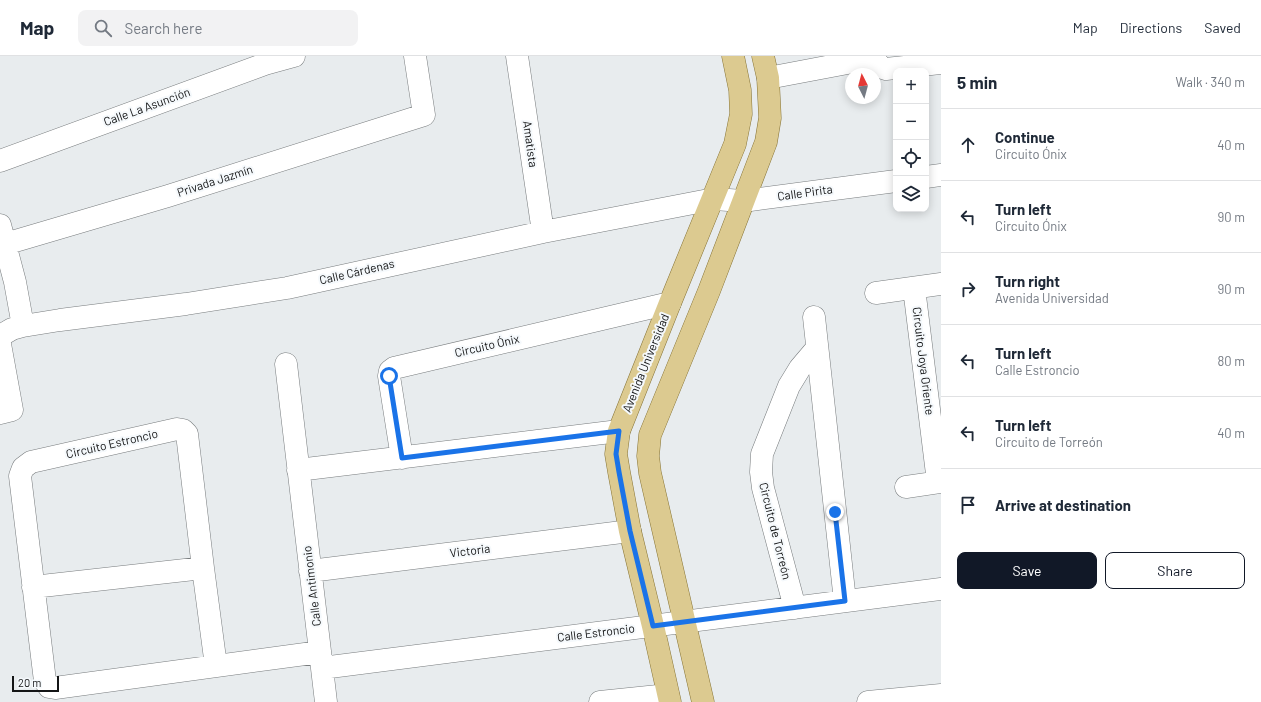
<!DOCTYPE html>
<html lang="en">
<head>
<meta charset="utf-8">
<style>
  :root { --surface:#fff; --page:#f2f2f3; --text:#1f2937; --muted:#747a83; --line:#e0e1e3; --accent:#111827 }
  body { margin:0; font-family:Barlow,sans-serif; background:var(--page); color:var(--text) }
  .controls { position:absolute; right:12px; top:12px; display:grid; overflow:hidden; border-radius:8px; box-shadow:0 2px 10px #0003 }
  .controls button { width:36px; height:36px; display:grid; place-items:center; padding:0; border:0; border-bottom:1px solid var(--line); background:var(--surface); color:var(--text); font:20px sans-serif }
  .compass { position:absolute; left:845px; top:12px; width:36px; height:36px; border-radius:50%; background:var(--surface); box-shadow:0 2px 10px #0003; rotate:354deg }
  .scale { position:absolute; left:12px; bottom:10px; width:47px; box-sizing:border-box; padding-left:4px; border:2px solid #141516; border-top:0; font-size:11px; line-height:14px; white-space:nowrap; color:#141516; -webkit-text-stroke:3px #f5f9fc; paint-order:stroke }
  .stop { position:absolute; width:12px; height:12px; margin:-9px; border:3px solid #1a73e8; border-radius:50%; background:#fff }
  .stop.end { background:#1a73e8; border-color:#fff; box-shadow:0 1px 4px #0008 }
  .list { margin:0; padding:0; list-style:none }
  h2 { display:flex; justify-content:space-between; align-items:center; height:52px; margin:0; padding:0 16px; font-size:17px }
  h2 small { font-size:13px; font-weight:400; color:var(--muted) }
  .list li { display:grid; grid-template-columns:26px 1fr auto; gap:12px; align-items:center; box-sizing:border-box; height:72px; padding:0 16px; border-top:1px solid var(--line) }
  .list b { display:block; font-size:15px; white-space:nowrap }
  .list p { margin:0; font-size:13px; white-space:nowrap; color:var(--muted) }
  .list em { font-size:13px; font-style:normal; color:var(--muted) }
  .actions { display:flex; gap:8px; padding:12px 16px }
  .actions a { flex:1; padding:9px 0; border:1px solid var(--accent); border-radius:8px; text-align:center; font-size:14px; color:var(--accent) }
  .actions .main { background:var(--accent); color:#fff }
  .icon { flex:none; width:22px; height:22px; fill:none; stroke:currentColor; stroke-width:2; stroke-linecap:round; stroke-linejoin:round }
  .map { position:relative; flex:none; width:941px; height:646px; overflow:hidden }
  header { display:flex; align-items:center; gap:24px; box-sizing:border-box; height:56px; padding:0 20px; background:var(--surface); border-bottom:1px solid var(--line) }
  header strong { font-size:19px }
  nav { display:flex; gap:22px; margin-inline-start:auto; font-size:14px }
  .search { width:280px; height:36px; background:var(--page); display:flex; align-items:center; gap:10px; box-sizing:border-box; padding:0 14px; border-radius:8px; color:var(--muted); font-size:15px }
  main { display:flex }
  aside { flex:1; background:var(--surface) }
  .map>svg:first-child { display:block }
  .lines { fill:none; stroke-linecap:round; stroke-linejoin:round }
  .minor-casing { stroke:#787c7e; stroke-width:23 }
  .major-casing { stroke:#867335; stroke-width:23 }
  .minor { stroke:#fff; stroke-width:22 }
  .major { stroke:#dcca90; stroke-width:22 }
  .route { stroke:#1a73e8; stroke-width:5 }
  .labels { text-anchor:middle; stroke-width:4; stroke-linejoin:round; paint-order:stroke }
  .street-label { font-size:12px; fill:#141516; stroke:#f5f9fc }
</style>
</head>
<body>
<header>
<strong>Map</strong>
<div class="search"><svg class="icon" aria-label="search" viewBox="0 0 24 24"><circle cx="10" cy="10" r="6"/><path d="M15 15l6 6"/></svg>Search here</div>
<nav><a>Map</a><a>Directions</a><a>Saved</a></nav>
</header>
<main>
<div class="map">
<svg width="941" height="646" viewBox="0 0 941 646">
  <rect width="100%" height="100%" fill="#e8ecee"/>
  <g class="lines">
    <defs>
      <path id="minor" d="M517 0 543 176
        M873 0 880 11 886 13 941 7
        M768 22 874 2
        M0 105 265 8 294 0
        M926 121 941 119
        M0 169 15 226 23 270
        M5 188 168 140 424 59 415 0
        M914 232 938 426
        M876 237 941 228
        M814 261 845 545
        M0 280 12 273 23 270 60 264 186 248 287 232 543 176 714 143 743 145 896 125
        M0 288 12 354 0 357
        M286 308 326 646
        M402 402 389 320 390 315 394 312 670 247
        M298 414 619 375
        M906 431 941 426
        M310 515 630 475
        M33 531 203 512
        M795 552 763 432 761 416 762 398 789 330 800 312 817 292
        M216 610 203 512 187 378 183 374 177 373 31 406 23 412 20 420 45 625 49 631 55 632 320 596
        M322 612 941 533
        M600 646 668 639
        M868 646 941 639"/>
      <path id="major" d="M670 646 653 570 630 475 619 416 616 398 619 375 670 247 735 88 741 58 740 34 733 0
        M703 646 650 417 648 400 650 379 709 235 766 86 770 62 768 22 763 0"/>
    </defs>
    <use href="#minor" class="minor-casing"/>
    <use href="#major" class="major-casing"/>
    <use href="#minor" class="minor"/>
    <use href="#major" class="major"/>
  </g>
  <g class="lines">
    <path class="route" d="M389 320 402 402 619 375 616 398 619 416 630 475 653 570 845 545 835 456"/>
  </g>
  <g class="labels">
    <g class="street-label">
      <text transform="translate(147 51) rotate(-20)" y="4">Calle La Asunción</text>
      <text transform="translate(530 88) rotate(82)" y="4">Amatista</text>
      <text transform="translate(215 125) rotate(-18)" y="4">Privada Jazmín</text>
      <text transform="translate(805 137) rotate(-8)" y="4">Calle Pirita</text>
      <text transform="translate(357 216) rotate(-13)" y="4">Calle Cárdenas</text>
      <text transform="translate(487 290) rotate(-13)" y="4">Circuito Ónix</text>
      <text transform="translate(923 305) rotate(83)" y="4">Circuito Joya Oriente</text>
      <text transform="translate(646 307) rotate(-68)" y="4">Avenida Universidad</text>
      <text transform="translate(112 388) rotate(-13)" y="4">Circuito Estroncio</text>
      <text transform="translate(775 475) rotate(76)" y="4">Circuito de Torreón</text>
      <text transform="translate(470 495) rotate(-7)" y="4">Victoria</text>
      <text transform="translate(312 530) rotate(-97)" y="4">Calle Antimonio</text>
      <text transform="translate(596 577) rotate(-7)" y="4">Calle Estroncio</text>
    </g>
  </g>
</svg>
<div class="controls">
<button>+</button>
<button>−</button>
<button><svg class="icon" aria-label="locate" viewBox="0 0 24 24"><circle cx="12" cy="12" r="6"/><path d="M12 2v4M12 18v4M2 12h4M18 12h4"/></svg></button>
<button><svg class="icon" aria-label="layers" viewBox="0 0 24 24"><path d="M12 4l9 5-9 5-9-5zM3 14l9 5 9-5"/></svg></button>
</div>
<svg class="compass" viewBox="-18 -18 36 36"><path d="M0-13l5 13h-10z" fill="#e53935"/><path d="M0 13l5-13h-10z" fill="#747a83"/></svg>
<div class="scale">20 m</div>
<div class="stop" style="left:389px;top:320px"></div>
<div class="stop end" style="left:835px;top:456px"></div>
</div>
<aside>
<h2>5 min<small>Walk · 340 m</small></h2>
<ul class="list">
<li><svg class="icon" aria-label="ahead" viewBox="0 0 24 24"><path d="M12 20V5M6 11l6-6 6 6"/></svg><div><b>Continue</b><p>Circuito Ónix</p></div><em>40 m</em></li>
<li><svg class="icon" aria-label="left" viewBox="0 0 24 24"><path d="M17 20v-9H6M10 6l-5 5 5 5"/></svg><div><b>Turn left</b><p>Circuito Ónix</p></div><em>90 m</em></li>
<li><svg class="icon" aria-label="right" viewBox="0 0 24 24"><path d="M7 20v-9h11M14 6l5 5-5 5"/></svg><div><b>Turn right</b><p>Avenida Universidad</p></div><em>90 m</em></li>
<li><svg class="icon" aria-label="left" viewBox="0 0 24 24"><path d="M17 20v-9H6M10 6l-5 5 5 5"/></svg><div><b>Turn left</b><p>Calle Estroncio</p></div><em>80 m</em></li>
<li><svg class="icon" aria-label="left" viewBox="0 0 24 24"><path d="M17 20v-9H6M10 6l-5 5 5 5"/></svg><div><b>Turn left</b><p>Circuito de Torreón</p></div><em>40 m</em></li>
<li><svg class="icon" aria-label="arrive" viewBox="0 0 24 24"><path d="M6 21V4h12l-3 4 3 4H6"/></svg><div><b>Arrive at destination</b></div></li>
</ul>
<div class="actions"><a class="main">Save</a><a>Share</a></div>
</aside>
</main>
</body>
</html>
